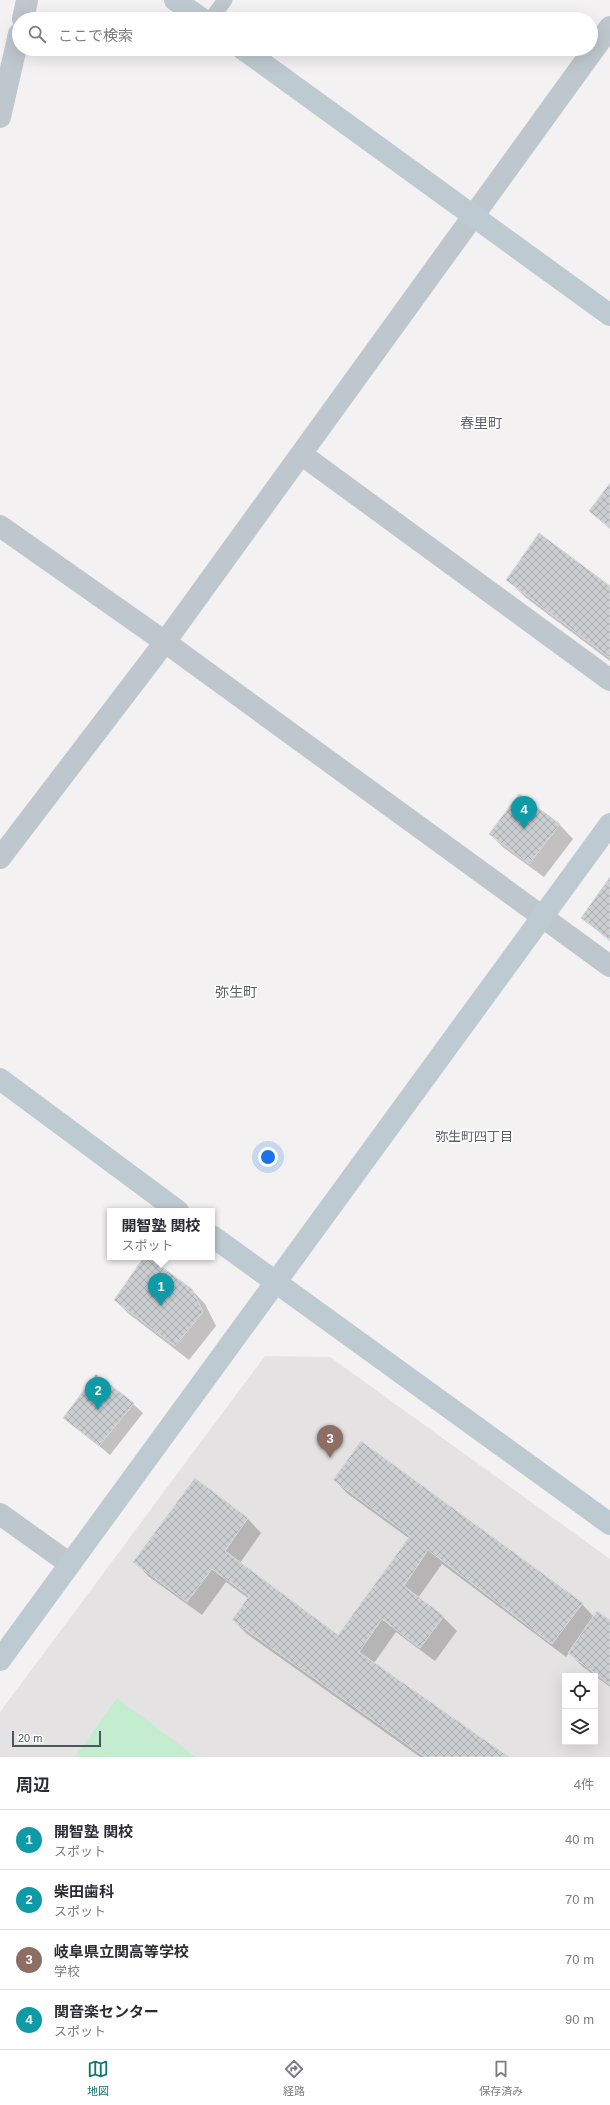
<!DOCTYPE html>
<html lang="ja">
<head>
<meta charset="utf-8">
<style>
  :root { --surface:#fff; --page:#f7f7f7; --text:#2b2b33; --muted:#7c7c81; --line:#e1e1e2; --accent:#0f766e }
  body { margin:0; font-family:Helvetica,"Noto Sans JP",sans-serif; background:var(--page); color:var(--text) }
  .controls { position:absolute; right:12px; bottom:12px; display:grid; overflow:hidden; border-radius:0px; box-shadow:0 4px 16px #0002 }
  .controls button { width:36px; height:36px; display:grid; place-items:center; padding:0; border:0; border-bottom:1px solid var(--line); background:var(--surface); color:var(--text); font:20px sans-serif }
  .scale { position:absolute; left:12px; bottom:10px; width:89px; box-sizing:border-box; padding-left:4px; border:2px solid #4a575d; border-top:0; font-size:11px; line-height:14px; white-space:nowrap; color:#4a575d; -webkit-text-stroke:3px #fff; paint-order:stroke }
  .you { position:absolute; left:268px; top:1157px; width:14px; height:14px; margin:-10px; border:3px solid #fff; border-radius:50%; background:#1a73e8; box-shadow:0 0 0 6px #1a73e833 }
  .badge { display:grid; place-items:center; width:26px; height:26px; border-radius:50%; background:var(--accent); color:#fff; font-size:13px; font-weight:700 }
  .pin { position:absolute; translate:-50% -33px; filter:drop-shadow(0 1px 2px #0008) }
  .pin::after { content:''; position:absolute; top:21px; width:14px; height:12px; background:inherit; clip-path:polygon(0 0,100% 0,50% 100%) }
  .popup { position:absolute; left:107px; top:1208px; width:108px; height:52px; box-sizing:border-box; display:grid; place-content:center; border-radius:0px; background:var(--surface); filter:drop-shadow(0 1px 3px #0005); font-size:13px; white-space:nowrap; color:var(--muted) }
  .popup b { font-size:15px; color:var(--text) }
  .popup::after { content:''; position:absolute; left:50%; top:100%; margin-left:-8px; border:8px solid transparent; border-top-color:var(--surface) }
  .list { margin:0; padding:0; list-style:none }
  h2 { display:flex; justify-content:space-between; align-items:center; height:52px; margin:0; padding:0 16px; font-size:17px }
  h2 small { font-size:13px; font-weight:400; color:var(--muted) }
  .list li { display:grid; grid-template-columns:26px 1fr auto; gap:12px; align-items:center; box-sizing:border-box; height:60px; padding:0 16px; border-top:1px solid var(--line) }
  .list b { display:block; font-size:15px; white-space:nowrap }
  .list p { margin:0; font-size:13px; white-space:nowrap; color:var(--muted) }
  .list em { font-size:13px; font-style:normal; color:var(--muted) }
  .icon { flex:none; width:22px; height:22px; fill:none; stroke:currentColor; stroke-width:2; stroke-linecap:round; stroke-linejoin:round }
  .map { position:relative; flex:none; width:610px; height:1757px; overflow:hidden }
  .search { position:absolute; background:var(--surface); box-shadow:0 4px 16px #0002; left:12px; right:12px; top:12px; height:44px; display:flex; align-items:center; gap:10px; box-sizing:border-box; padding:0 14px; border-radius:22px; color:var(--muted); font-size:15px }
  .sheet { height:292px; background:var(--surface) }
  nav { display:flex; justify-content:space-around; align-items:center; box-sizing:border-box; height:56px; border-top:1px solid var(--line); background:var(--surface); font-size:11px; color:var(--muted) }
  nav a { display:grid; justify-items:center; gap:2px }
  nav .on { color:var(--accent) }
  .map>svg:first-child { display:block }
  .education { fill:#e4e2e3; fill-rule:evenodd }
  .pitch { fill:#c3edce }
  .shadow { fill:#0003 }
  .building { fill:url(#building-cross-hatch); stroke:#d6d8dc }
  .lines { fill:none; stroke-linecap:round; stroke-linejoin:round }
  .lane { stroke:#bec7cd; stroke-width:15 }
  .street { stroke:#bec7cd; stroke-width:22 }
  .secondary { stroke:#becad1; stroke-width:22 }
  .labels { text-anchor:middle; stroke-width:3; stroke-linejoin:round; paint-order:stroke }
  .neighbourhood-label { font-size:13px; fill:#5e6266; stroke:#fff }
  .quarter-label { font-size:14px; fill:#5e6266; stroke:#fff }
</style>
</head>
<body>
<div class="map">
<svg width="610" height="1757" viewBox="0 0 610 1757">
  <defs>
    <pattern id="building-cross-hatch" width="8" height="8" patternUnits="userSpaceOnUse"><rect width="8" height="8" fill="#cbcfd2"/><path d="M0 0l8 8M0 8l8-8" fill="none" stroke="#a7abae"/></pattern>
  </defs>
  <rect width="100%" height="100%" fill="#f3f1f1"/>
  <path class="education" d="M265 1356 330 1357 610 1559V1757H0V1712ZM565 1676H595V1742H565Z"/>
  <path class="pitch" d="M117 1698 196 1757H75Z"/>
  <path class="shadow" d="M610 485V529L590 511Z
    M508 580 610 587V661L525 597Z
    M519 795 560 825 573 839 544 877 504 848 490 834Z
    M610 879V941L582 918Z
    M145 1257 191 1289 205 1304 216 1326 189 1360 129 1314 115 1300Z
    M133 1404 143 1413 110 1455 65 1417Z
    M361 1443 582 1604 594 1617 610 1621V1687L583 1667 569 1653 566 1657 442 1564 418 1598 443 1617 457 1631 435 1661 396 1632 374 1663 507 1757H420L247 1634 233 1620 248 1598 226 1582 202 1615 148 1576 135 1562 248 1519 261 1533 240 1563 339 1637 410 1539 348 1494 334 1480Z"/>
  <path class="building" d="M610 483V528L589 511Z
    M539 533 610 586V658L506 580Z
    M519 794 560 824 529 864 489 834Z
    M610 877V940L581 918Z
    M144 1257H148L192 1289 203 1312 175 1346 114 1300Z
    M96 1374 134 1403 99 1446 63 1418Z
    M361 1441 583 1603 552 1644 428 1550 404 1586 444 1616 420 1648 382 1619 359 1652 509 1757H425L232 1620 249 1596 212 1569 187 1602 133 1562 195 1478 248 1518 225 1551 338 1635 410 1536 333 1480Z
    M597 1611 610 1620V1685L568 1653Z"/>
  <g class="lines">
    <path class="lane" d="M211 19 225 0"/>
    <path class="street" d="M23 19 27 0
      M0 117 19 34
      M301 454 610 680
      M0 526 165 642 610 966
      M0 858 165 642 610 27
      M0 1514 70 1564"/>
    <path class="secondary" d="M175 0 202 19
      M243 49 610 315
      M0 1079 178 1211
      M212 1236 610 1524
      M0 1660 610 824"/>
  </g>
  <g class="labels">
    <g class="neighbourhood-label">
      <text x="474" y="1141">弥生町四丁目</text>
    </g>
    <g class="quarter-label">
      <text x="481" y="428">春里町</text>
      <text x="236" y="997">弥生町</text>
    </g>
  </g>
</svg>
<div class="controls">
<button><svg class="icon" aria-label="locate" viewBox="0 0 24 24"><circle cx="12" cy="12" r="6"/><path d="M12 2v4M12 18v4M2 12h4M18 12h4"/></svg></button>
<button><svg class="icon" aria-label="layers" viewBox="0 0 24 24"><path d="M12 4l9 5-9 5-9-5zM3 14l9 5 9-5"/></svg></button>
</div>
<div class="scale">20 m</div>
<div class="you"></div>
<div class="pin badge" style="left:161px;top:1306px;background:#0f9aa8">1</div>
<div class="popup"><b>開智塾 関校</b>スポット</div>
<div class="pin badge" style="left:98px;top:1410px;background:#0f9aa8">2</div>
<div class="pin badge" style="left:330px;top:1458px;background:#8d6e63">3</div>
<div class="pin badge" style="left:524px;top:829px;background:#0f9aa8">4</div>
<div class="search"><svg class="icon" aria-label="search" viewBox="0 0 24 24"><circle cx="10" cy="10" r="6"/><path d="M15 15l6 6"/></svg>ここで検索</div>
</div>
<section class="sheet">
<h2>周辺<small>4件</small></h2>
<ul class="list">
<li><span class="badge" style="background:#0f9aa8">1</span><div><b>開智塾 関校</b><p>スポット</p></div><em>40 m</em></li>
<li><span class="badge" style="background:#0f9aa8">2</span><div><b>柴田歯科</b><p>スポット</p></div><em>70 m</em></li>
<li><span class="badge" style="background:#8d6e63">3</span><div><b>岐阜県立関高等学校</b><p>学校</p></div><em>70 m</em></li>
<li><span class="badge" style="background:#0f9aa8">4</span><div><b>関音楽センター</b><p>スポット</p></div><em>90 m</em></li>
</ul>
</section>
<nav>
<a class="on"><svg class="icon" aria-label="map" viewBox="0 0 24 24"><path d="M3 6l6-2 6 2 6-2v14l-6 2-6-2-6 2zM9 4v14M15 6v14"/></svg>地図</a>
<a><svg class="icon" aria-label="directions" viewBox="0 0 24 24"><path d="M12 3l9 9-9 9-9-9zM9 14v-3h6M13 9l2 2-2 2"/></svg>経路</a>
<a><svg class="icon" aria-label="saved" viewBox="0 0 24 24"><path d="M7 4h10v16l-5-4-5 4z"/></svg>保存済み</a>
</nav>
</body>
</html>
